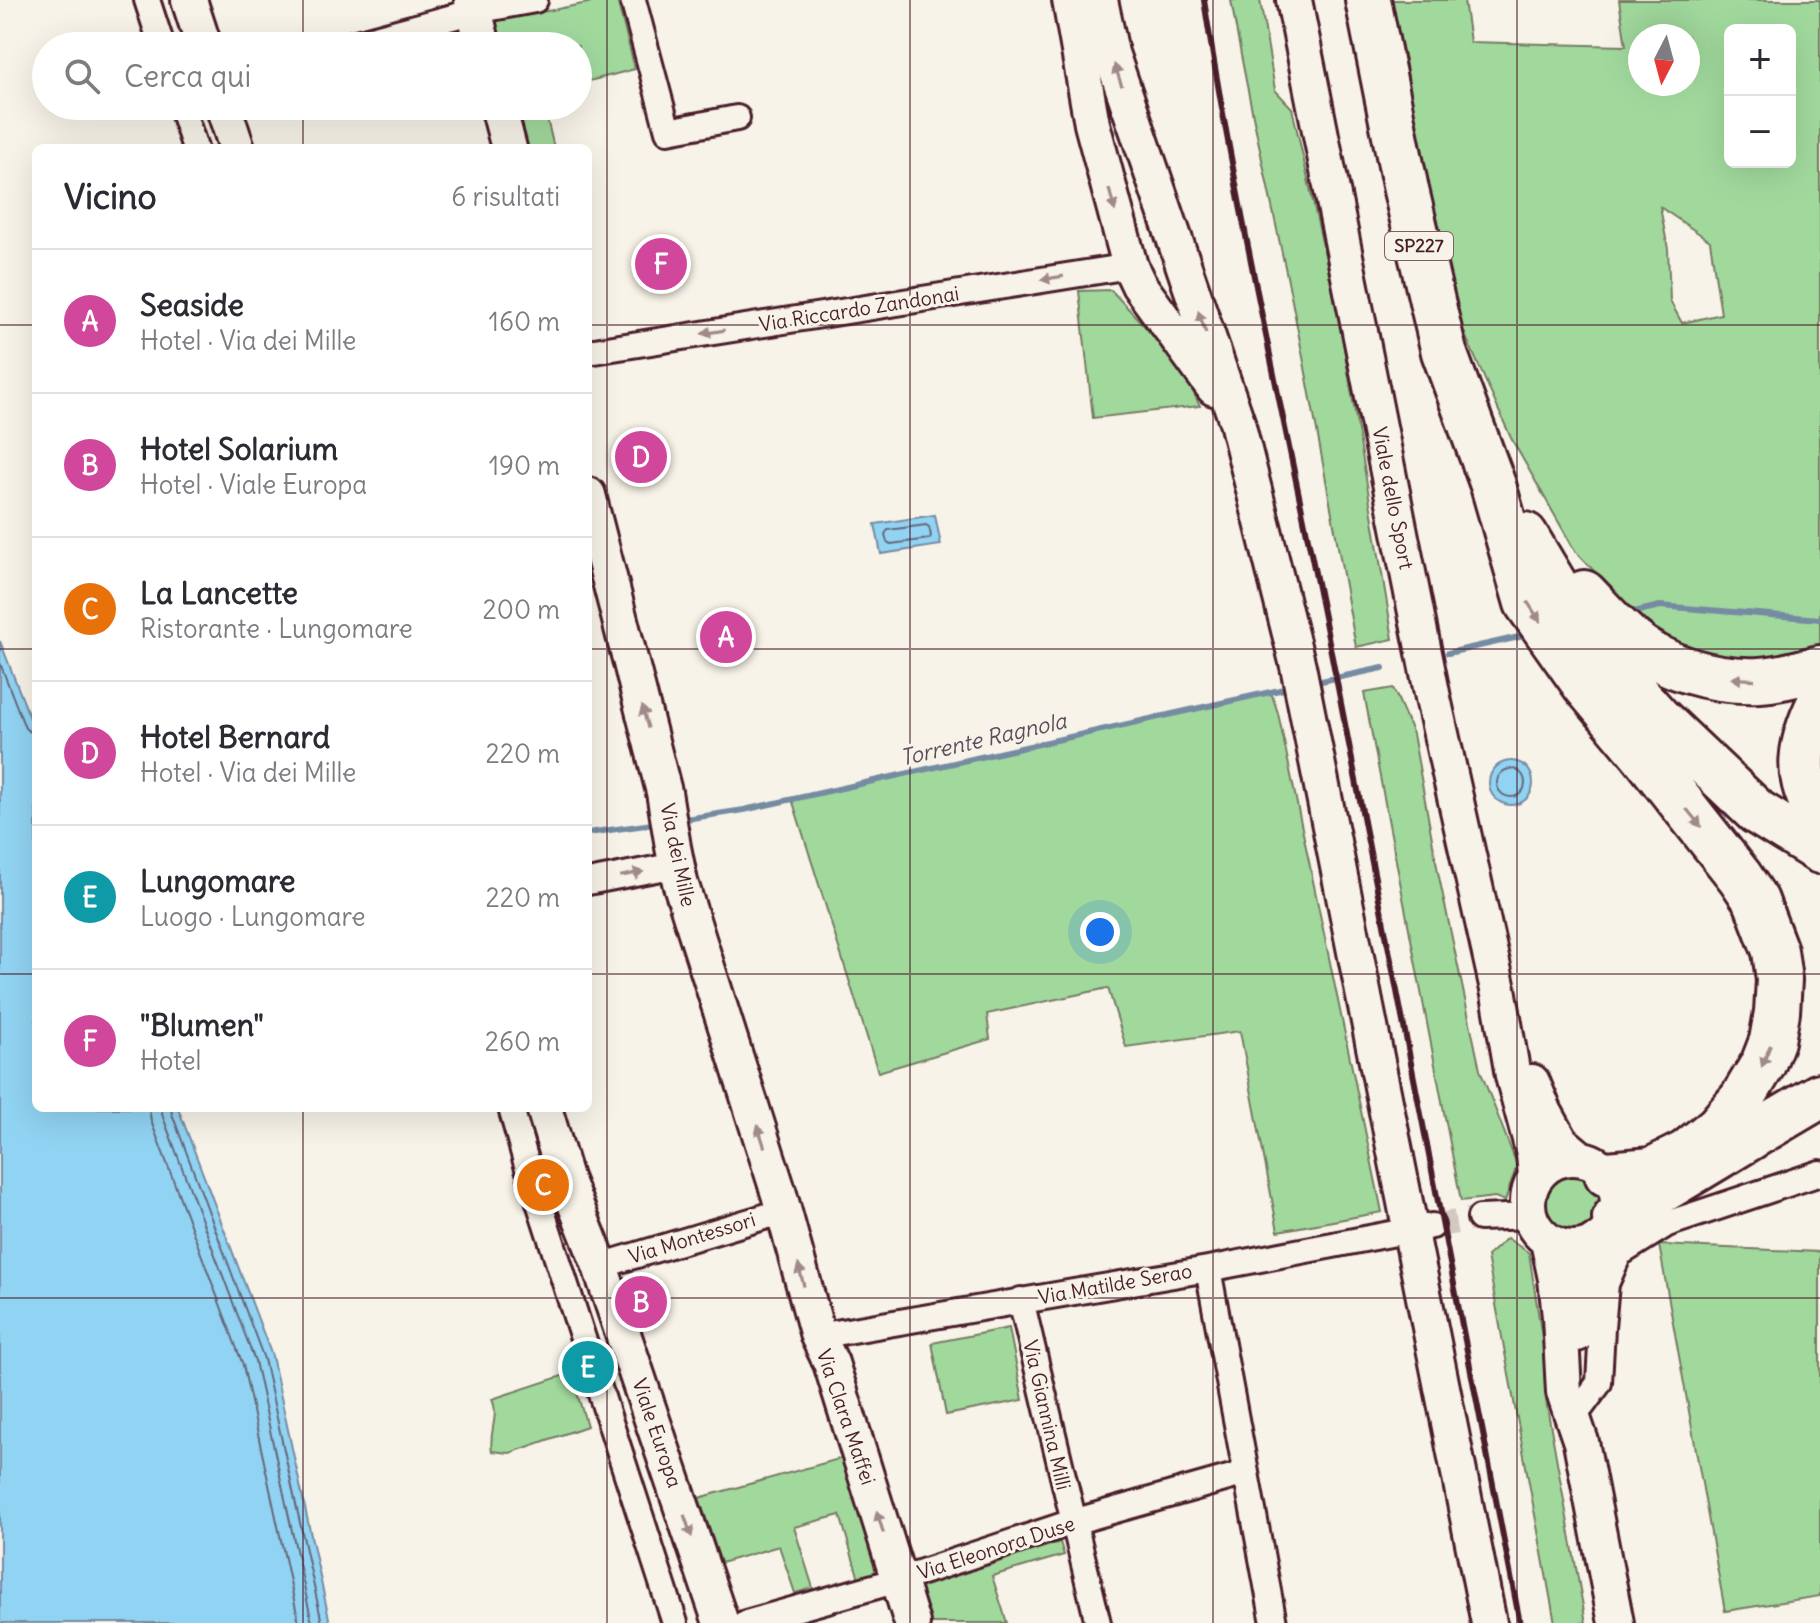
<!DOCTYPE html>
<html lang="it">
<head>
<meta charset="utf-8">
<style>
  :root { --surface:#fff; --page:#f2f2f3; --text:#2b2b33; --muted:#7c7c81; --line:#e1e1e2; --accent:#1f6fb2 }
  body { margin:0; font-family:Delius,sans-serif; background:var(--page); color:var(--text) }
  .controls { position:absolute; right:24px; top:24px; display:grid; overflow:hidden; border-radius:12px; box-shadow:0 8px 32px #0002 }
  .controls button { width:72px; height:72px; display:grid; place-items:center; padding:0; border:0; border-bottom:2px solid var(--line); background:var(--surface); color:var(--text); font:40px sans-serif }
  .compass { position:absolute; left:1628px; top:24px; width:72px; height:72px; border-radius:50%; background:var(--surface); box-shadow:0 8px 32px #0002; rotate:186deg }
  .you { position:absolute; left:1100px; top:932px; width:28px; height:28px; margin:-20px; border:6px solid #fff; border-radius:50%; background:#1a73e8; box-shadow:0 0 0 12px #1a73e833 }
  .badge { display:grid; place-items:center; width:52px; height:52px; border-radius:50%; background:var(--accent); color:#fff; font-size:26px; font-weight:700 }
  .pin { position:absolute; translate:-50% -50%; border:4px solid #fff; box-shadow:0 2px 8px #0006 }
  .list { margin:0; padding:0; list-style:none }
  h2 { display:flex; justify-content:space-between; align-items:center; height:104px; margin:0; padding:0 32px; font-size:34px }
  h2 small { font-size:26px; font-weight:400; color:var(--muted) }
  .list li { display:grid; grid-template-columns:52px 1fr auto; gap:24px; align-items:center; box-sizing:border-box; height:144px; padding:0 32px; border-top:2px solid var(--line) }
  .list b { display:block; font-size:30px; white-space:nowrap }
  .list p { margin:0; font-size:26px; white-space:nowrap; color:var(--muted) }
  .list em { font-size:26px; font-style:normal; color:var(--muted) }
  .icon { flex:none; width:44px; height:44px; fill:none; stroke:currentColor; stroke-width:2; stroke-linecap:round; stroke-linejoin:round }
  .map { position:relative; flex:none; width:1820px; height:1623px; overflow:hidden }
  .search { position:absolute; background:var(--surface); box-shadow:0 8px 32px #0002; left:32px; top:32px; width:560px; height:88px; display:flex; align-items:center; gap:20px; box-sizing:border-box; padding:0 28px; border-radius:44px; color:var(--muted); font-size:30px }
  .panel { position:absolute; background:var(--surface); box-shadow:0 8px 32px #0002; left:32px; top:144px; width:560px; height:968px; border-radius:12px }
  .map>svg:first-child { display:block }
  .green { fill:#a1d99d; stroke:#767c64; stroke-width:2; fill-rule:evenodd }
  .water { fill:#91d3f2; stroke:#758ba2; stroke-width:2 }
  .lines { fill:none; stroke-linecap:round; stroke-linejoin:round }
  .shore { stroke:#66677b; stroke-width:2 }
  .stream { stroke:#758ba2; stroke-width:6 }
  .street-tunnel { stroke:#d4c9c2; stroke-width:24; stroke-dasharray:24 12; stroke-linecap:butt }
  .street-casing { stroke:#4a1f2b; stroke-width:30 }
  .secondary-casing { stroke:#4a1f2b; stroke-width:40 }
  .highway-casing { stroke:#4a1f2b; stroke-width:50 }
  .street { stroke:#f7f3e8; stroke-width:24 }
  .secondary { stroke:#f7f3e8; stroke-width:34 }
  .highway { stroke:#f7f3e8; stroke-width:44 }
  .rail { stroke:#4a1f2b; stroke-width:6 }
  .oneway { fill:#a0898a }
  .grid { fill:none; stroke:#4a1f2b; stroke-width:2; stroke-opacity:0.55 }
  .labels { text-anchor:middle; stroke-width:6; stroke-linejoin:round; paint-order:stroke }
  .shield { fill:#f7f3e8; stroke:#7e5f64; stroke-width:2 }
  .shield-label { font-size:18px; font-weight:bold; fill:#4a1f2b }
  .street-label { font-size:20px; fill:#4a1f2b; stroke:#f7f3e8 }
  .water-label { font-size:22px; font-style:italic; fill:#5c4c5d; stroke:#f7f3e8 }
</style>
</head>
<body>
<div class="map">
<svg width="1820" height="1623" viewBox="0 0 1820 1623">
  <rect width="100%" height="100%" fill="#f7f3e8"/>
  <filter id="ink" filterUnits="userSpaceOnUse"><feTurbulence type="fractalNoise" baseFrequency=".0125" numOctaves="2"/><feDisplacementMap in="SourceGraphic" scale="16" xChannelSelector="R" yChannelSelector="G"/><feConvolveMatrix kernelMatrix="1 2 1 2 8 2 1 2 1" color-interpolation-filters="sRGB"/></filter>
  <g filter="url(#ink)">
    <path class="green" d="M603 0H617L635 69 578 84V46H492L486 23Z
      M1231 0H1260L1275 90 1292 108 1339 318 1393 639 1356 647C1334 525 1313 403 1288 281 1268 187 1247 94 1231 0Z
      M1390 0H1464L1470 42 1626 46 1619 0H1820V647L1759 661 1669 645 1633 612 1575 551 1511 438 1445 290 1405 60ZM1730 30H1790V162H1730ZM1640 36H1688V84H1640ZM1660 207 1710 241 1721 314 1682 323 1670 301 1668 249Z
      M506 106H544L554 148H519Z
      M1111 290C1144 326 1180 360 1200 406L1093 418 1079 291Z
      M1393 688 1413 734 1438 872 1480 1070 1517 1165 1505 1201 1495 1197 1461 1201 1364 693Z
      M1271 692 1278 713 1382 1212 1278 1231 1240 1031 1126 1047 1108 988 987 1014 990 1039 878 1072 792 799Z
      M1541 1205a30 30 0 1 1 60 0a30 30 0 1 1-60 0Z
      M1507 1238 1529 1253 1544 1351 1546 1401 1586 1623H1555L1487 1256Z
      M1659 1245 1820 1252V1596L1725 1611Z
      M1009 1328 1023 1400 946 1415 932 1343Z
      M571 1373 587 1426 510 1453 492 1451C488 1433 500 1416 492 1399Z
      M846 1457 882 1571 859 1579 840 1515 794 1527 813 1588 795 1593 779 1546 721 1563 699 1498Z
      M1060 1542 1064 1555 992 1576 1007 1623H930L919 1588Z"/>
    <path class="water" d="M935 515 941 545 881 554 875 524Z
      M0 641 36 734V1108H178L272 1356 330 1623H0Z
      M1489 783a22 22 0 1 1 44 0a22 22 0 1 1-44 0Z"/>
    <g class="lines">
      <path class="shore" d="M926 525 929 527 931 536 929 539 891 544 887 542 885 534 888 530Z
        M0 663 25 728 30 732 36 733
        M1497 783a14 14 0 1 1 28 0a14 14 0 1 1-28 0Z
        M149 1108 151 1121 243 1365 299 1623
        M161 1108 163 1117 255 1361 312 1623
        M171 1108 172 1114 264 1359 322 1623"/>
      <path class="stream" d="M1625 614 1660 606 1820 619
        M1448 653 1528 635
        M1312 683 1383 668
        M679 820 744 810 1293 687
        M588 833 660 823"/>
      <path class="street-tunnel" d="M1432 1226 1480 1218"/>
      <defs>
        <path id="street" d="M147 0 162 46
          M633 0 668 131 737 118
          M345 46 475 11 535 0
          M181 106 195 148
          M588 352 1130 266
          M588 882 676 865
          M511 1108 527 1165 675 1623
          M1480 1218 1530 1216
          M600 1266 784 1211
          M1208 1269 1274 1623
          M1021 1300 1098 1623
          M818 1336 1208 1269 1432 1226
          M1582 1406 1599 1383 1602 1328 1606 1284 1619 1254 1667 1224 1820 1173
          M746 1623 898 1580 1073 1522 1246 1473"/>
        <path id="secondary" d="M189 0 204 46
          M472 0 483 46
          M1070 0 1092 124 1130 266 1139 285 1214 388
          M1100 0 1111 53 1237 422 1298 666 1489 1623
          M1294 0 1433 698 1499 994 1513 1076 1534 1154 1536 1176
          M223 106 237 148
          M498 106 509 148
          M588 495 664 792 673 847 680 882 779 1194 818 1336 831 1363 912 1623
          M1532 1082 1545 1113 1561 1142 1580 1158
          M544 1108 565 1178 600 1266 721 1623
          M1528 1203a45 45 0 1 1 90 0a45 45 0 1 1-90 0Z
          M1548 1241 1556 1279 1560 1317 1564 1392 1581 1442 1616 1623
          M1577 1334 1582 1278 1594 1242"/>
        <path id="highway" d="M1368 0 1406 190 1444 352 1493 485 1527 603 1585 685 1642 753 1740 877 1756 901 1775 951 1779 980 1777 1012 1772 1041 1763 1064 1742 1099 1717 1128 1686 1153 1652 1170
          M1525 535 1577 622 1611 666 1659 719 1757 812 1820 851
          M1584 593C1599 608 1612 624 1628 637 1662 668 1714 682 1760 680 1780 679 1800 673 1820 668
          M1820 702C1800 743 1793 777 1820 816
          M1607 1174 1652 1170 1679 1161
          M1615 1218C1684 1178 1751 1136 1820 1096"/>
      </defs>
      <use href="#street" class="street-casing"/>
      <use href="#secondary" class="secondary-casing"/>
      <use href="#highway" class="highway-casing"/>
      <use href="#street" class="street"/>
      <use href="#secondary" class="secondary"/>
      <use href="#highway" class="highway"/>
      <path class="rail" d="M1204 0C1238 219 1288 435 1331 652 1395 976 1457 1300 1520 1623"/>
    </g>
    <defs><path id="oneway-solid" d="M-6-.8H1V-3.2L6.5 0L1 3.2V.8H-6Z" transform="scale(2)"/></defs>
    <g class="oneway">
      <use href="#oneway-solid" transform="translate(1118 75) rotate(-109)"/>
      <use href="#oneway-solid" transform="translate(1112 200) rotate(75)"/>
      <use href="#oneway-solid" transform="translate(1052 278) rotate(171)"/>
      <use href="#oneway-solid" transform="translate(1202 322) rotate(-109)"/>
      <use href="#oneway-solid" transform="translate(713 332) rotate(171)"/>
      <use href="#oneway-solid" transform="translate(1534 612) rotate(57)"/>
      <use href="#oneway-solid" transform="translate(1743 679) rotate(-177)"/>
      <use href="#oneway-solid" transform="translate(645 717) rotate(-105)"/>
      <use href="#oneway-solid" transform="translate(1694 818) rotate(51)"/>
      <use href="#oneway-solid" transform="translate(632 874) rotate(-11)"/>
      <use href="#oneway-solid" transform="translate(1766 1056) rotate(112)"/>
      <use href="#oneway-solid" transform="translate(761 1136) rotate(-108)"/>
      <use href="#oneway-solid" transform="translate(801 1275) rotate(-105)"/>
      <use href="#oneway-solid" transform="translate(880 1522) rotate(-107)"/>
      <use href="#oneway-solid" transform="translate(688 1526) rotate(71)"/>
    </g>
  </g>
  <path class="grid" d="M303 0V46M607 0V1623M910 0V1623M1213 0V1623M1517 0V1623M303 106V148M0 325H36M588 325H1820M0 649H36M588 649H1820M0 974H36M588 974H1820M303 1108V1623M0 1298H1820"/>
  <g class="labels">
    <rect class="shield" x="1385" y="232" width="68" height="28" rx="6"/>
    <g class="shield-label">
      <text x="1419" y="252">SP227</text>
    </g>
    <g class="street-label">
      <text transform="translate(859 309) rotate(-9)" y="7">Via Riccardo Zandonai</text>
      <text transform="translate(1393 498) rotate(79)" y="7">Viale dello Sport</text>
      <text transform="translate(678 855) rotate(78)" y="7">Via dei Mille</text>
      <text transform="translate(692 1238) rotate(-17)" y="7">Via Montessori</text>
      <text transform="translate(1115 1284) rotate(-10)" y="7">Via Matilde Serao</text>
      <text transform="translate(1047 1415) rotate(77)" y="7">Via Giannina Milli</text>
      <text transform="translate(846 1417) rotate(71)" y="7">Via Clara Maffei</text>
      <text transform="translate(657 1433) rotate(71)" y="7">Viale Europa</text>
      <text transform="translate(996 1548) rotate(-18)" y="7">Via Eleonora Duse</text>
    </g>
    <g class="water-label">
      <text transform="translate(983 739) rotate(-13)" y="8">Torrente Ragnola</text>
    </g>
  </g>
</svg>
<div class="controls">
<button>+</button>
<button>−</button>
</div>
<svg class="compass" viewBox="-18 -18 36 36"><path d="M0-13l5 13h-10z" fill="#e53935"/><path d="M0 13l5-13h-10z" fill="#7c7c81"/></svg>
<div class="you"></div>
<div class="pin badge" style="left:726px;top:637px;background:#d1479c">A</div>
<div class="pin badge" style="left:641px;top:1302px;background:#d1479c">B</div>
<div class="pin badge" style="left:543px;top:1185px;background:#e8710a">C</div>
<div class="pin badge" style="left:641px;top:457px;background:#d1479c">D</div>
<div class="pin badge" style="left:588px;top:1367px;background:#0f9aa8">E</div>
<div class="pin badge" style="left:661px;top:264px;background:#d1479c">F</div>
<div class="search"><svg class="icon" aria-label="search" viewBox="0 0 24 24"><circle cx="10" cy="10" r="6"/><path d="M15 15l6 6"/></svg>Cerca qui</div>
<section class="panel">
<h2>Vicino<small>6 risultati</small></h2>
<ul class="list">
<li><span class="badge" style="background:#d1479c">A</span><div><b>Seaside</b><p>Hotel · Via dei Mille</p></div><em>160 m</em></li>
<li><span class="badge" style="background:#d1479c">B</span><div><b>Hotel Solarium</b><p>Hotel · Viale Europa</p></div><em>190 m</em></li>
<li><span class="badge" style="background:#e8710a">C</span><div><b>La Lancette</b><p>Ristorante · Lungomare</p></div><em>200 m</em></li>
<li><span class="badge" style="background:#d1479c">D</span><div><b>Hotel Bernard</b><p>Hotel · Via dei Mille</p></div><em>220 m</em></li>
<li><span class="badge" style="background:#0f9aa8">E</span><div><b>Lungomare</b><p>Luogo · Lungomare</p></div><em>220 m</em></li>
<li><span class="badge" style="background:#d1479c">F</span><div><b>&quot;Blumen&quot;</b><p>Hotel</p></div><em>260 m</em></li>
</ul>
</section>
</div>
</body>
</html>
